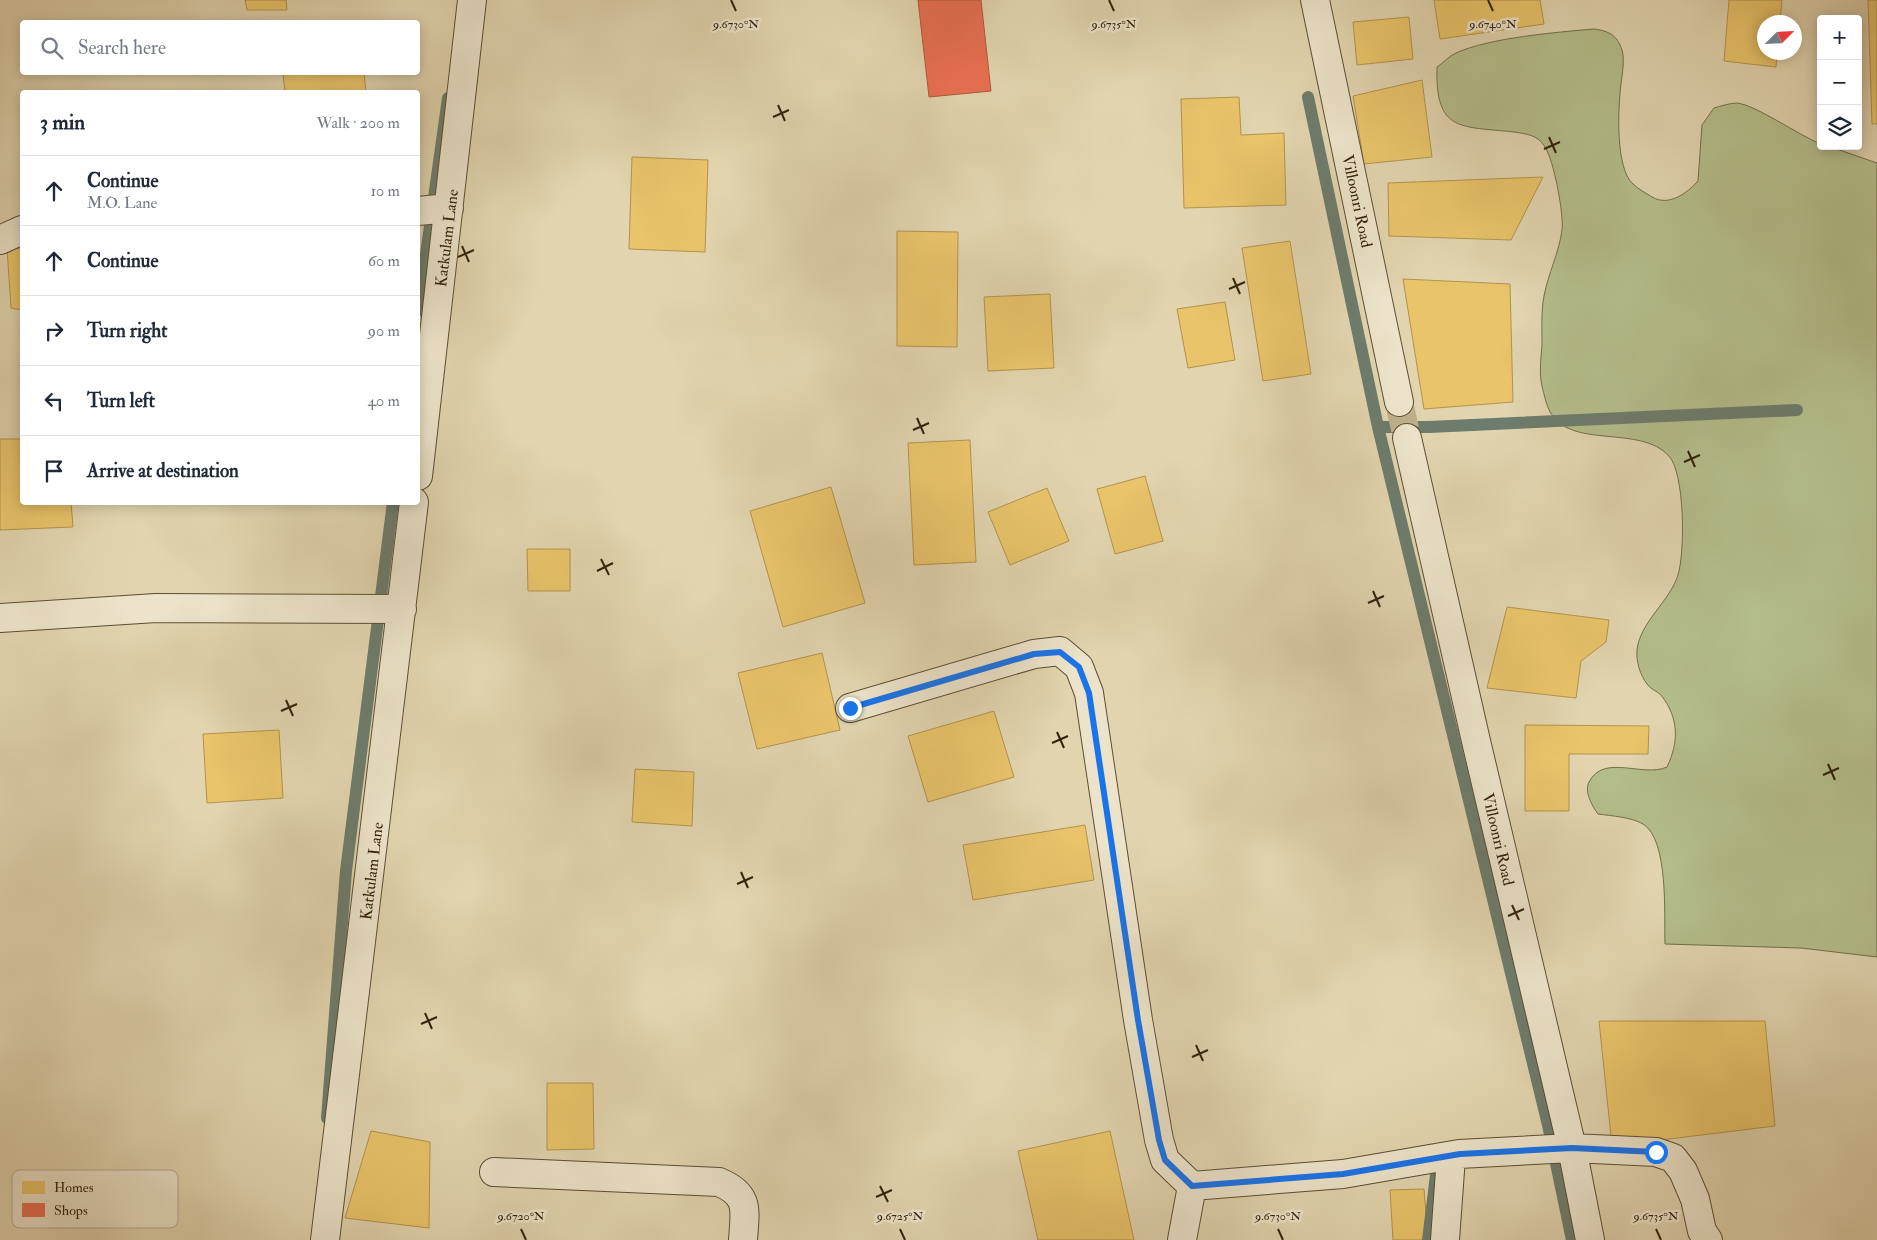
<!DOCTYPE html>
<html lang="en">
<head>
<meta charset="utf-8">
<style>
  :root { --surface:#fff; --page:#f6f6f7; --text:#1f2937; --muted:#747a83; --line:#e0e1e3 }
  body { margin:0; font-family:"IM FELL Double Pica",serif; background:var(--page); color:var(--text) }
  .controls { position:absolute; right:15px; top:15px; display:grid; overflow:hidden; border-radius:5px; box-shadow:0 2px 12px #0003 }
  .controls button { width:45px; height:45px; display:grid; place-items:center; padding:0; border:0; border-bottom:1px solid var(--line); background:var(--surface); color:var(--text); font:25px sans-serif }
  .compass { position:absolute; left:1757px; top:15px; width:45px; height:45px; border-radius:50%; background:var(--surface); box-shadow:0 2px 12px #0003; rotate:66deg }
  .stop { position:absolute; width:15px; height:15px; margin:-11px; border:4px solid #1a73e8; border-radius:50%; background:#fff }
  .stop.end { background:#1a73e8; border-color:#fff; box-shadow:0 1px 5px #0008 }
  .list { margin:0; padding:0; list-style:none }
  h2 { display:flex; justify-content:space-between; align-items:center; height:65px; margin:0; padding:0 20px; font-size:21px }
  h2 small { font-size:16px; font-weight:400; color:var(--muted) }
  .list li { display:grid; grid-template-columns:32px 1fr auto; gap:15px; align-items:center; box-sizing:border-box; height:70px; padding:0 20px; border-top:1px solid var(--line) }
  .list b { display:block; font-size:19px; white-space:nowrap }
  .list p { margin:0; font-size:16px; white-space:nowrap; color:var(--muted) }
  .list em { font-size:16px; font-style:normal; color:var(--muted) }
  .icon { flex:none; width:28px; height:28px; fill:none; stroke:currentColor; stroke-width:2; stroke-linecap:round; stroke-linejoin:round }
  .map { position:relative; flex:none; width:1877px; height:1240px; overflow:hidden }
  .search { position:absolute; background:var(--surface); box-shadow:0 2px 12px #0003; left:20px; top:20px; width:400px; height:55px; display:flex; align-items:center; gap:12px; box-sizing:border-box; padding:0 18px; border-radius:5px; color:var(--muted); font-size:19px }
  .panel { position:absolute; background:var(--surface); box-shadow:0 2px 12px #0003; left:20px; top:90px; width:400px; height:415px; border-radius:5px }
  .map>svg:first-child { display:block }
  .green { fill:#b3bd8a; stroke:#73704a }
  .homes { fill:#e9c46a; stroke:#b2934e }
  .shops { fill:#e76f51; stroke:#b1583c }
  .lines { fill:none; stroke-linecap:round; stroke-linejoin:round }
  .stream { stroke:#6d7c6c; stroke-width:12 }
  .minor-tunnel { stroke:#beb08d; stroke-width:28; stroke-dasharray:28 14; stroke-linecap:butt }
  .minor-casing { stroke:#5e4e34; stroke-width:30 }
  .minor { stroke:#ece3ca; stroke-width:28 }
  .route { stroke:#1a73e8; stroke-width:6 }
  .ticks { fill:none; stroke:#33220b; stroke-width:2 }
  .labels { text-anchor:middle; stroke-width:5; stroke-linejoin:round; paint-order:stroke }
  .street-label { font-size:16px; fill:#33220b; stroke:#ece3ca }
  .key { fill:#ece3ca; stroke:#b4a991; stroke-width:1 }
  .key-label { font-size:14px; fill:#33220b }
  .ticks-label { font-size:12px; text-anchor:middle; fill:#33220b; stroke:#ece3ca; stroke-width:5; stroke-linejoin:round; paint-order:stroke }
</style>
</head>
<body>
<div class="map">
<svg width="1877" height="1240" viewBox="0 0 1877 1240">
  <rect width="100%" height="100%" fill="#e1d4ae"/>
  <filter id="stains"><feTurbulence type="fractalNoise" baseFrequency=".004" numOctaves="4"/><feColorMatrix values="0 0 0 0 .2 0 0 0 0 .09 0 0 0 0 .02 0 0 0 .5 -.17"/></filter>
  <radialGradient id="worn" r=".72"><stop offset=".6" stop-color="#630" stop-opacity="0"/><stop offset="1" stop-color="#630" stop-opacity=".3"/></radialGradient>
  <path class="green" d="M1594 29C1609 31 1617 35 1622 50 1625 60 1622 74 1621 84 1618 107 1615 168 1633 184 1638 189 1646 193 1652 197 1669 207 1687 193 1698 181L1702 125 1714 108C1721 106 1730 103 1737 103 1756 105 1798 135 1821 144V146H1828L1877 163V957L1801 948 1665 944C1664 916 1669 840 1643 824 1631 817 1612 816 1598 814 1592 806 1584 791 1589 782 1604 753 1643 778 1667 767 1679 742 1679 718 1661 695 1657 691 1650 689 1647 684 1640 675 1636 661 1637 650 1640 622 1670 601 1678 575 1685 552 1685 474 1669 456 1640 424 1571 450 1550 412 1546 404 1544 394 1542 386 1539 374 1541 358 1542 345 1542 329 1541 312 1544 296 1548 274 1559 253 1562 230 1564 214 1554 161 1545 147 1538 135 1527 134 1514 132 1461 126 1435 133 1437 67 1443 63 1449 56 1456 53 1488 38 1558 32 1594 29Z"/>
  <path class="homes" d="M245 0H286L287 10H247Z
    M1434 0H1540L1544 24 1440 39Z
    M1729 0H1782L1780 22H1764V52H1777L1776 67 1724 61Z
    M1868 0H1877V124H1872Z
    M1409 17 1413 59 1357 65 1353 22Z
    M294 72H364L366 92H285L283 74Z
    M1422 80 1432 157 1364 164 1353 96Z
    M1239 97 1241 135 1284 133 1286 205 1184 208 1181 99Z
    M632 157 708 160 705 252 629 249Z
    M1543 177 1511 240 1389 236 1388 183Z
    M897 231 958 232 957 347 897 346Z
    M1290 241 1311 374 1263 381 1242 248Z
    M7 248 22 249V310L11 308Z
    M1403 279 1510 284 1513 402 1424 409Z
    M1050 294 1054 368 988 371 984 297Z
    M1225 302 1235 360 1188 368 1177 309Z
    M0 439H22V502H71L73 527 0 530Z
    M970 440 976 562 914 565 908 443Z
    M1145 476 1163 541 1115 554 1097 489Z
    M831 487 865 603 783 627 750 511Z
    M1047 488 1069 541 1010 565 988 512Z
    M527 549H570V591H528Z
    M1507 607 1609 620 1606 642 1581 661 1576 698 1487 688Z
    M822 653 840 730 757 749 738 673Z
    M994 711 1014 777 928 802 908 736Z
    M1525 725 1649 726 1648 754H1569V811H1525Z
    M279 730 283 798 207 803 203 734Z
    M635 769 694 772 692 826 632 822Z
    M1085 825 1094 880 973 900 963 845Z
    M1599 1021H1765L1775 1126 1612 1146Z
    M547 1083H593L594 1149 547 1150Z
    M371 1131 430 1142 429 1228 345 1218Z
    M1110 1131 1134 1240H1038L1018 1151Z
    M1424 1189 1428 1240H1393L1390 1190Z"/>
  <path class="shops" d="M918 0H981L991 91 929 97Z"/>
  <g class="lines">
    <path class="stream" d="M1308 97 1378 427 1548 1125 1572 1240
      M418 311 448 98
      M1378 427H1429L1797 410
      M327 1118 346 871 393 502
      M1428 1240 1438 1159"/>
    <path class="minor-tunnel" d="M1399 402 1407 438"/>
    <defs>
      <path id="minor" d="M1315 0 1399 402
        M418 211 449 208
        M0 240 22 230
        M1407 438 1476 741 1572 1148 1590 1240
        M418 476 472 0
        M0 618 156 608 402 609
        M850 708 1034 654 1060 651 1079 667 1089 693 1138 1020 1159 1140 1165 1160 1192 1186
        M494 1172 719 1182C750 1195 745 1210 743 1240
        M325 1240 414 502
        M1182 1240 1192 1186 1343 1174 1459 1154 1572 1148 1656 1152 1673 1158 1683 1171 1695 1199 1702 1231 1708 1240
        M1445 1240 1451 1157"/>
    </defs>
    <use href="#minor" class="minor-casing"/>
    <use href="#minor" class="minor"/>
  </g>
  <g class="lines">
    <path class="route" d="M850 708 1034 654 1060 652 1079 667 1089 693 1138 1020 1159 1140 1165 1160 1192 1186 1343 1174 1460 1154 1572 1148 1656 1152"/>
  </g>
  <path class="ticks" d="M731 0 736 11M1109 0 1114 11M1488 0 1493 11M778 105 785 121M773 117 789 110M1549 137 1556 153M1544 149 1560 142M462 246 469 262M458 257 474 250M1233 278 1240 294M1229 289 1245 282M917 418 924 434M913 430 929 423M1688 451 1695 467M1684 462 1700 455M601 559 609 575M597 571 613 563M1373 591 1380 607M1368 603 1384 596M286 700 293 716M281 711 297 704M1057 732 1064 748M1052 743 1068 736M1828 764 1835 780M1823 775 1839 768M741 872 748 888M737 884 753 877M1512 905 1519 920M1508 916 1524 909M425 1013 432 1029M421 1024 437 1017M1196 1045 1203 1061M1192 1057 1208 1050M880 1186 888 1202M876 1197 892 1190M521 1229 526 1240M900 1229 905 1240M1278 1229 1283 1240M1656 1229 1661 1240"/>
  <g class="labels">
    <g class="street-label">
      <text transform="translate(1358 201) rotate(78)" y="6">Villoonri Road</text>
      <text transform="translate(446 238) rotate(-83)" y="6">Katkulam Lane</text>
      <text transform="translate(1499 839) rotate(77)" y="6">Villoonri Road</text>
      <text transform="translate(371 871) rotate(-83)" y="6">Katkulam Lane</text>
    </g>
  </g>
  <rect x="12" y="1170" width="166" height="58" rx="8" class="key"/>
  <rect x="22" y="1181" width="23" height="13" fill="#e9c46a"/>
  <rect x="22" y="1203" width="23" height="14" fill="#e76f51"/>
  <g class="key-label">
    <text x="54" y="1192">Homes</text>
    <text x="54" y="1215">Shops</text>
  </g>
  <g class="ticks-label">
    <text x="1493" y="28">9.6740°N</text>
    <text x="736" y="28">9.6730°N</text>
    <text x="1114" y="28">9.6735°N</text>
    <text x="521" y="1220">9.6720°N</text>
    <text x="900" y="1220">9.6725°N</text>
    <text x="1278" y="1220">9.6730°N</text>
    <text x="1656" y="1220">9.6735°N</text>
  </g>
  <rect width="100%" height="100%" filter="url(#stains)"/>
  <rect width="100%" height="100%" fill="url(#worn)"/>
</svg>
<div class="controls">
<button>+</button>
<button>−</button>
<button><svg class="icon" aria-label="layers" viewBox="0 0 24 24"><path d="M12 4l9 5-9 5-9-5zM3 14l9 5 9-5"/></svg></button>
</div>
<svg class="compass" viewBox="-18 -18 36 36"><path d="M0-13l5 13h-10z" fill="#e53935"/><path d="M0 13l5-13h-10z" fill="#747a83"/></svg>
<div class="stop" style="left:1656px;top:1152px"></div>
<div class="stop end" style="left:850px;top:708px"></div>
<div class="search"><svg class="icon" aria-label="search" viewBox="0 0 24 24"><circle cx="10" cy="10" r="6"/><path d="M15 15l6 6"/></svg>Search here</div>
<section class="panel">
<h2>3 min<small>Walk · 200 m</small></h2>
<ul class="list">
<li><svg class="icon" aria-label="ahead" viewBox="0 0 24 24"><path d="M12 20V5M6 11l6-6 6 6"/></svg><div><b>Continue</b><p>M.O. Lane</p></div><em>10 m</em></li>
<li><svg class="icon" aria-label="ahead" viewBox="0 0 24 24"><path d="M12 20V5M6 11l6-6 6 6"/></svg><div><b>Continue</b></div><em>60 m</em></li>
<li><svg class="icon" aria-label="right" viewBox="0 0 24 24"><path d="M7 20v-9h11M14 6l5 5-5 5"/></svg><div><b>Turn right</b></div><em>90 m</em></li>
<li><svg class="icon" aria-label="left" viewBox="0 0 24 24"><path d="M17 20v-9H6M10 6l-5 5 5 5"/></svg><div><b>Turn left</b></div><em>40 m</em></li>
<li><svg class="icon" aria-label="arrive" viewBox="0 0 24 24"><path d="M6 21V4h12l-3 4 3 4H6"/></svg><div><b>Arrive at destination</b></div></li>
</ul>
</section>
</div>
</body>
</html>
